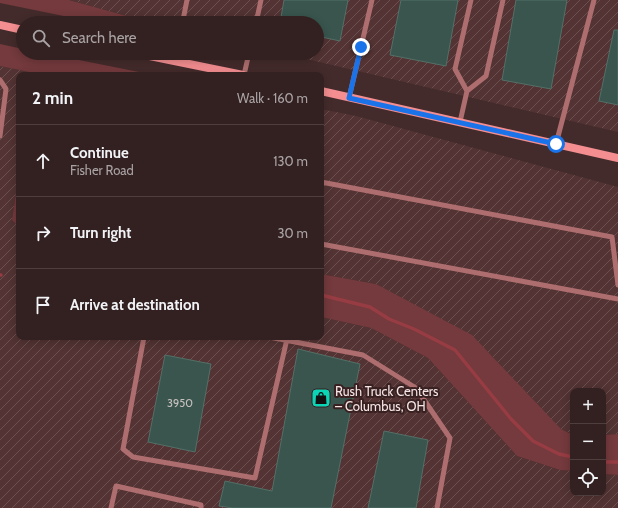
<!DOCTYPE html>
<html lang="en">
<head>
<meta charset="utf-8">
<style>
  :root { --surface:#332020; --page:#3e2d2d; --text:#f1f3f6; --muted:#a9a3a5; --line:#4e3e3e }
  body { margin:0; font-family:Cabin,sans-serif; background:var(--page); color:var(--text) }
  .controls { position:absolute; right:12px; bottom:12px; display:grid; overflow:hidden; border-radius:8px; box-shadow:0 2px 10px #0003 }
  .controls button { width:36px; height:36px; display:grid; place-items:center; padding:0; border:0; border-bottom:1px solid var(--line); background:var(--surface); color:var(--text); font:20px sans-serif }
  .stop { position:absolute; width:12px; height:12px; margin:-9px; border:3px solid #1a73e8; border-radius:50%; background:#fff }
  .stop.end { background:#1a73e8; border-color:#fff; box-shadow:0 1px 4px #0008 }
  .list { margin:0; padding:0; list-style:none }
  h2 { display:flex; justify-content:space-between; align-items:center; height:52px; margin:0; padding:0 16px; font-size:17px }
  h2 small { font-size:13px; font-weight:400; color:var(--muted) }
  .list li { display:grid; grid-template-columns:26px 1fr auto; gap:12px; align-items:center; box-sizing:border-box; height:72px; padding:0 16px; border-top:1px solid var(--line) }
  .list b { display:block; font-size:15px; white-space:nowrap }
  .list p { margin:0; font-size:13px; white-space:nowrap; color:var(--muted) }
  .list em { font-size:13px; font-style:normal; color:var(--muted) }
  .icon { flex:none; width:22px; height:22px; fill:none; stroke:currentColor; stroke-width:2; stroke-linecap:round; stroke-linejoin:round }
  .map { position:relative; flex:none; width:618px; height:508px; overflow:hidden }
  .search { position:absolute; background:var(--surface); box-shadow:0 2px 10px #0003; left:16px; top:16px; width:308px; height:44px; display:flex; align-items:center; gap:10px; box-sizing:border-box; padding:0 14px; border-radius:22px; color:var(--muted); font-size:15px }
  .panel { position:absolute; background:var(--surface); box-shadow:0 2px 10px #0003; left:16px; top:72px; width:308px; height:268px; border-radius:8px }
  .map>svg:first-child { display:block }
  .industrial { fill:url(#industrial-furrows) }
  .grass { fill:#743a3d }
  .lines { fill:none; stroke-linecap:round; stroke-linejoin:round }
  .stream { stroke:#973c43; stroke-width:3.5 }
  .building { fill:#39554e; stroke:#537068 }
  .service { stroke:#ae6e6f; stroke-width:5 }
  .secondary { stroke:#f48e91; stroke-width:8 }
  .route { stroke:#1a73e8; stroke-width:5 }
  .labels { text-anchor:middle; stroke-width:4; stroke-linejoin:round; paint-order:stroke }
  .number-label { font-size:11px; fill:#c6c0be }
  .poi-label { font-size:13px; fill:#f5e4e4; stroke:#392122; text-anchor:start }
</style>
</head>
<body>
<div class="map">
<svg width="618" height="508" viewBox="0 0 618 508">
  <defs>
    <pattern id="industrial-furrows" width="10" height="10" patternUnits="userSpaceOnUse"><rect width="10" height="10" fill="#533333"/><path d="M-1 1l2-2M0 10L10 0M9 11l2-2" fill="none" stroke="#6c5050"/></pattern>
  </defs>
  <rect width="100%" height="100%" fill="#442b2b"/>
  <path class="industrial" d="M69 0H618V132L281 53H317V23H152Z
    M0 66 35 73 34 75H19V172L12 220 19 227V337H321V317L371 328 428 358 517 456 560 470 573 471V493H603V474L618 475V508H0Z
    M321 109 356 116 618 187V434L603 435V391H573V435L561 429 376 284 321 274Z"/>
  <path class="grass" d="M0 0H69L152 23H98L0 3Z
    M0 44 23 49V53H44L154 75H34V73L0 66Z
    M19 172V227L12 220Z
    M321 274 376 284 472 335 561 429 573 435V471L560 470 517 456 428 358 371 328 321 317Z
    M618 434V475L603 474V435Z"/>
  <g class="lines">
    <path class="stream" d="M0 275H1
      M321 295 370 307 389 319 414 329 455 350 511 419 533 441 559 454 573 457
      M603 462H618"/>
  </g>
  <path class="building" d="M284 0H348L340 41 317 36V23H280Z
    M401 0H458L446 66 390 55Z
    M516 0H567L551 89 502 80Z
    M614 30H618V105L599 101Z
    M298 349 360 364 331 508H233L219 506 225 481 272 491Z
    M165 355 211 364 195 452 148 442Z
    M384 431 428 440 416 508H368Z"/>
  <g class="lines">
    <path class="service" d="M183 20 187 0
      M256 23 261 0
      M244 75 249 53
      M0 80 6 89 0 136
      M467 91 455 69 471 0
      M349 98 372 0
      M460 122 467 91 486 76 503 0
      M556 144 594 0
      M321 182 612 237 618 285
      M321 244 618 299
      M144 337 123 449 133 457 255 478 287 339
      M269 337 363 355 416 388 450 438 437 508
      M111 508 116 486 201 505V508"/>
    <path class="secondary" d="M0 25 23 30
      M135 53 243 75
      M321 91 618 158"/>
  </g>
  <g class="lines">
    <path class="route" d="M361 47 349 98 556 144"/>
  </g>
  <defs>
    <symbol id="shop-square" viewBox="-11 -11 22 22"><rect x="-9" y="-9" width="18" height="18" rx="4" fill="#0cd5b5" stroke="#392122"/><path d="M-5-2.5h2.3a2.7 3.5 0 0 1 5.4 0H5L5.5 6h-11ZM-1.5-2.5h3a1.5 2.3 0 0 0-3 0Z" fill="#111"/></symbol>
  </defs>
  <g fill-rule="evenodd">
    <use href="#shop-square" x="310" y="387" width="22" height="22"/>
  </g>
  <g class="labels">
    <g class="number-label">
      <text x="180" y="407">3950</text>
    </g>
    <g class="poi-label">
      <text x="335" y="396">Rush Truck Centers<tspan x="335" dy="15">– Columbus, OH</tspan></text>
    </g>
  </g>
</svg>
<div class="controls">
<button>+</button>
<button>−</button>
<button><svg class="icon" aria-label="locate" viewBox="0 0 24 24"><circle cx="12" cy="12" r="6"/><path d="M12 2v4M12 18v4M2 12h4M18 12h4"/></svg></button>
</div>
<div class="stop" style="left:556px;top:144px"></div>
<div class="stop end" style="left:361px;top:47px"></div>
<div class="search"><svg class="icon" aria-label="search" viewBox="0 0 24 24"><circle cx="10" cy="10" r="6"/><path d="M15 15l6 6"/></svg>Search here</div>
<section class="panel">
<h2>2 min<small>Walk · 160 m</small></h2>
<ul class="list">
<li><svg class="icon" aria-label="ahead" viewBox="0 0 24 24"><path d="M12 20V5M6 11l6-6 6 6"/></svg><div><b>Continue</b><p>Fisher Road</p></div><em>130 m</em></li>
<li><svg class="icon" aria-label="right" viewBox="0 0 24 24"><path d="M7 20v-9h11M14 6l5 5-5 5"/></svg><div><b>Turn right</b></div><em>30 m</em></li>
<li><svg class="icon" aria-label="arrive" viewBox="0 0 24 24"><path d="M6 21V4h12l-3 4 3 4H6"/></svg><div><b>Arrive at destination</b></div></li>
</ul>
</section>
</div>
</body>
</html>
